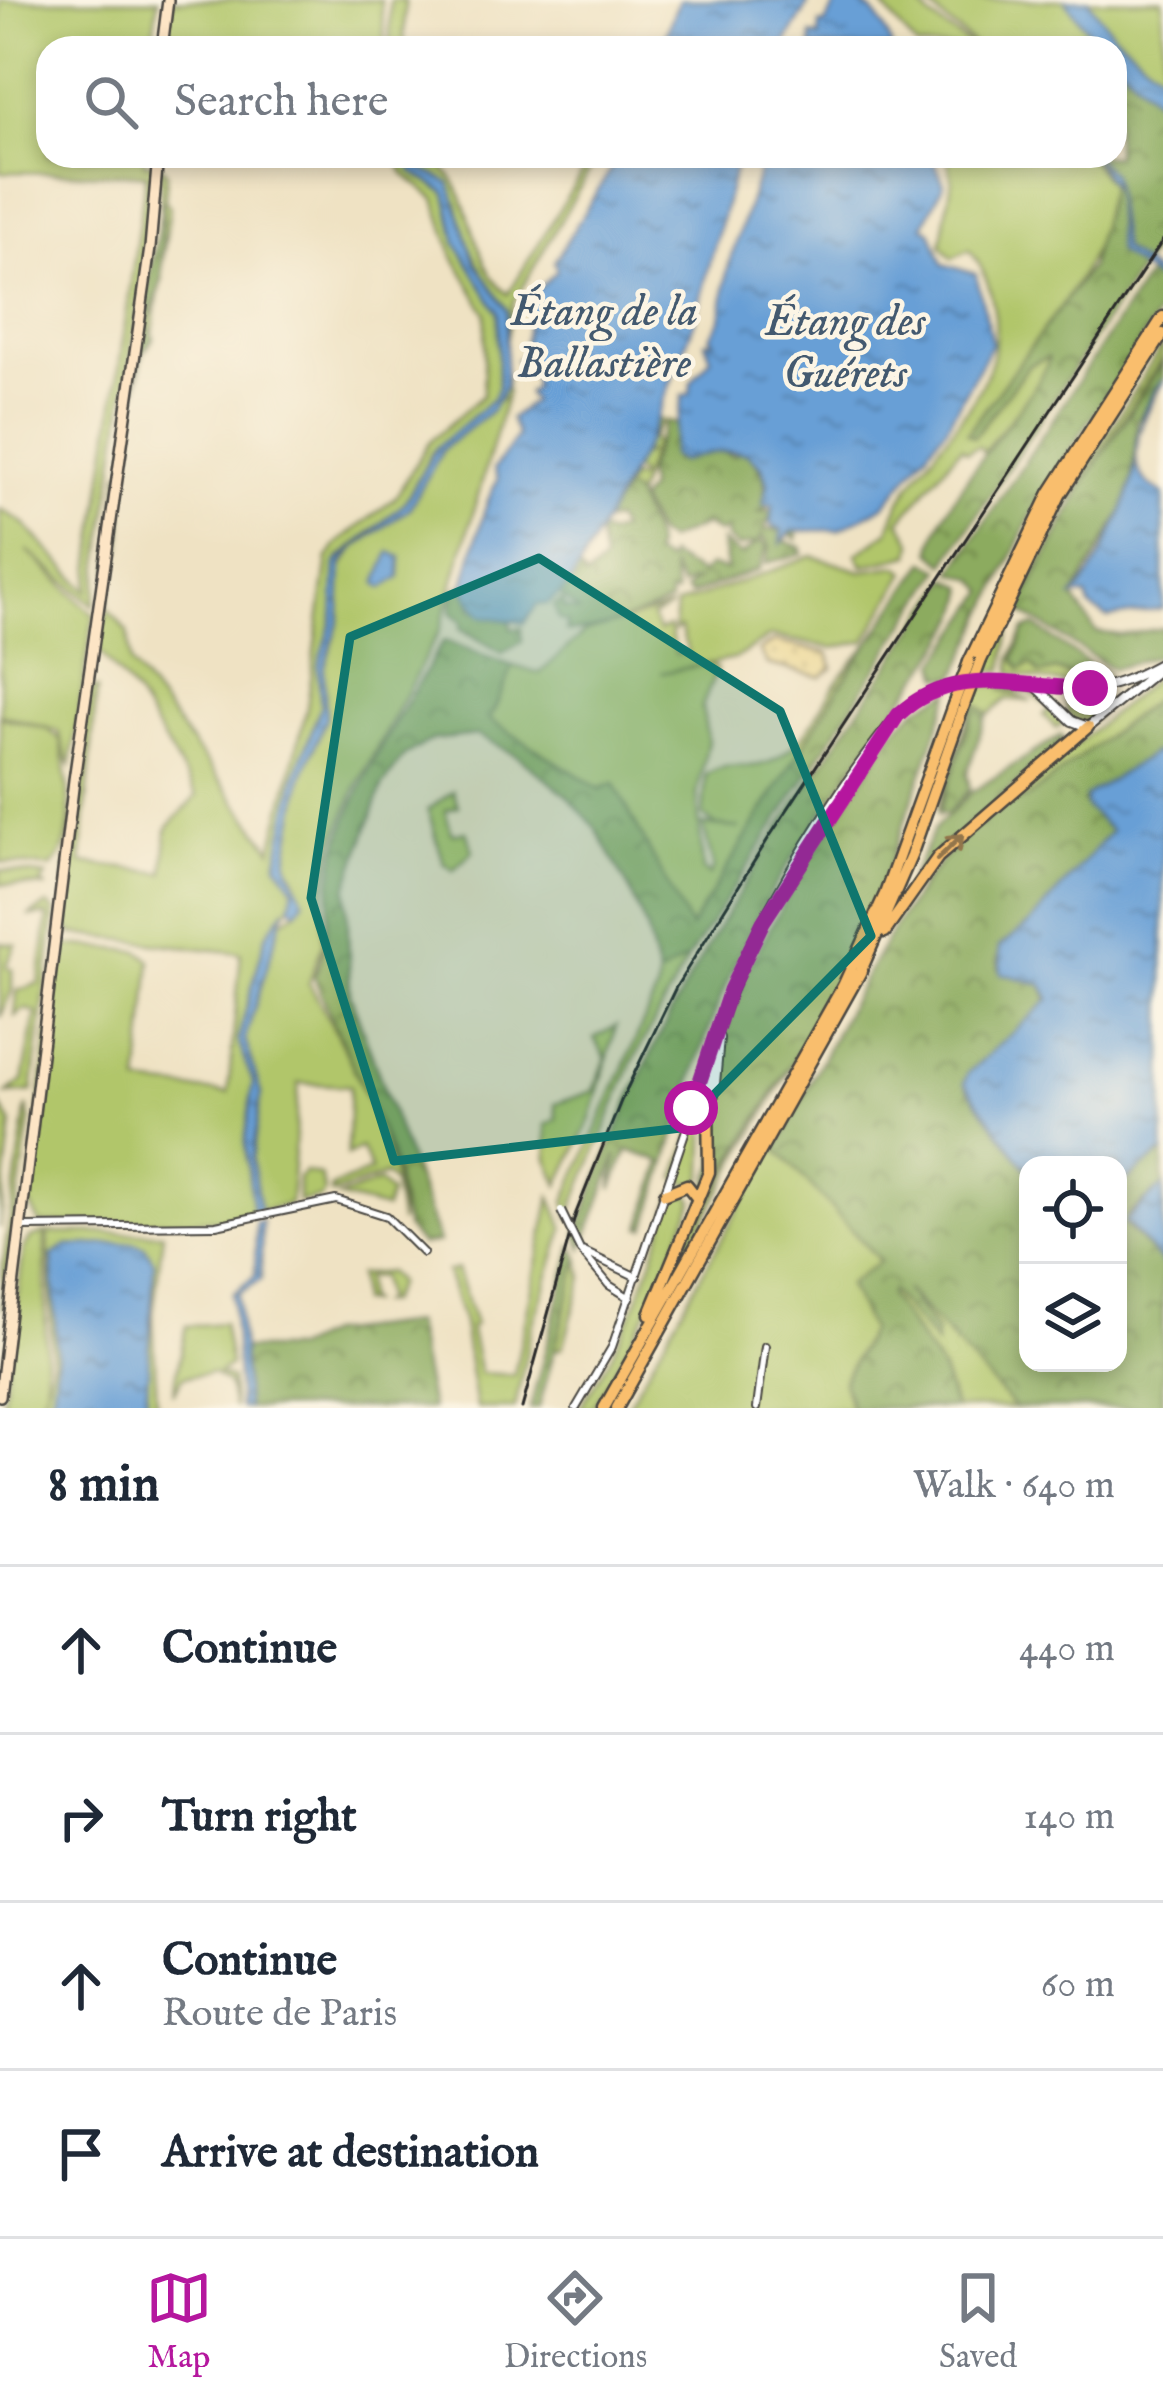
<!DOCTYPE html>
<html lang="en">
<head>
<meta charset="utf-8">
<style>
  :root { --surface:#fff; --page:#f6f6f7; --text:#1f2937; --muted:#747a83; --line:#e0e1e3; --accent:#b5179e }
  body { margin:0; font-family:"IM FELL English",serif; background:var(--page); color:var(--text) }
  .controls { position:absolute; right:36px; bottom:36px; display:grid; overflow:hidden; border-radius:24px; box-shadow:0 6px 18px #0003 }
  .controls button { width:108px; height:108px; display:grid; place-items:center; padding:0; border:0; border-bottom:3px solid var(--line); background:var(--surface); color:var(--text); font:60px sans-serif }
  .stop { position:absolute; width:36px; height:36px; margin:-27px; border:9px solid #b5179e; border-radius:50%; background:#fff }
  .stop.end { background:#b5179e; border-color:#fff; box-shadow:0 3px 12px #0008 }
  .list { margin:0; padding:0; list-style:none }
  h2 { display:flex; justify-content:space-between; align-items:center; height:156px; margin:0; padding:0 48px; font-size:51px }
  h2 small { font-size:39px; font-weight:400; color:var(--muted) }
  .list li { display:grid; grid-template-columns:78px 1fr auto; gap:36px; align-items:center; box-sizing:border-box; height:168px; padding:0 48px; border-top:3px solid var(--line) }
  .list b { display:block; font-size:45px; white-space:nowrap }
  .list p { margin:0; font-size:39px; white-space:nowrap; color:var(--muted) }
  .list em { font-size:39px; font-style:normal; color:var(--muted) }
  .icon { flex:none; width:66px; height:66px; fill:none; stroke:currentColor; stroke-width:2; stroke-linecap:round; stroke-linejoin:round }
  .map { position:relative; flex:none; width:1163px; height:1408px; overflow:hidden }
  .search { position:absolute; background:var(--surface); box-shadow:0 6px 18px #0003; left:36px; right:36px; top:36px; height:132px; display:flex; align-items:center; gap:30px; box-sizing:border-box; padding:0 42px; border-radius:36px; color:var(--muted); font-size:45px }
  .sheet { height:828px; background:var(--surface) }
  nav { display:flex; justify-content:space-around; align-items:center; box-sizing:border-box; height:168px; border-top:3px solid var(--line); background:var(--surface); font-size:33px; color:var(--muted) }
  nav a { display:grid; justify-items:center; gap:6px }
  nav .on { color:var(--accent) }
  .map>svg:first-child { display:block }
  .green { fill:#b1c66a; stroke:#6e784a; stroke-width:3 }
  .forest { fill:url(#forest-crowns); stroke:#5c6b44; stroke-width:3 }
  .sand { fill:url(#sand-dots); stroke:#8c8264; stroke-width:3 }
  .water { fill:url(#water-ripples); stroke:#4a6580; stroke-width:3 }
  .lines { fill:none; stroke-linecap:round; stroke-linejoin:round }
  .minor-casing { stroke:#484642; stroke-width:10 }
  .tertiary-casing { stroke:#484642; stroke-width:12 }
  .secondary-casing { stroke:#484642; stroke-width:14 }
  .trunk-casing { stroke:#484642; stroke-width:15 }
  .minor { stroke:#fff; stroke-width:6 }
  .tertiary { stroke:#fff; stroke-width:8 }
  .secondary { stroke:#fde5c5; stroke-width:9 }
  .trunk { stroke:#f9be6d; stroke-width:10 }
  .rail { stroke:#2b2b2b; stroke-width:3 }
  .minor-bridge-casing { stroke:#484642; stroke-width:10; stroke-linecap:butt }
  .trunk-bridge-casing { stroke:#484642; stroke-width:15; stroke-linecap:butt }
  .minor-bridge { stroke:#fff; stroke-width:6 }
  .trunk-bridge { stroke:#f9be6d; stroke-width:10 }
  .oneway { stroke:#92744c }
  .route { stroke:#b5179e; stroke-width:15 }
  .marked { fill:#0f766e; fill-opacity:0.2; stroke:#0f766e; stroke-width:9; stroke-linejoin:round }
  .labels { text-anchor:middle; stroke-width:9; stroke-linejoin:round; paint-order:stroke }
  .water-label { font-size:45px; font-style:italic; fill:#43596f; stroke:#fcf5e5 }
</style>
</head>
<body>
<div class="map">
<svg width="1163" height="1408" viewBox="0 0 1163 1408">
  <defs>
    <pattern id="forest-crowns" width="20" height="18" patternUnits="userSpaceOnUse" patternTransform="scale(3)"><rect width="20" height="18" fill="#8cab5e"/><path d="M2 6a3 3 0 1 1 6 0M12 15a3 3 0 1 1 6 0" fill="none" stroke="#738b4e"/></pattern>
    <pattern id="sand-dots" width="8" height="8" patternUnits="userSpaceOnUse" patternTransform="scale(3)"><rect width="8" height="8" fill="#eeda9e"/><path d="M2 2h.1M6 6h.1" fill="none" stroke="#cb8" stroke-width="1.8" stroke-linecap="round"/></pattern>
    <pattern id="water-ripples" width="26" height="14" patternUnits="userSpaceOnUse" patternTransform="scale(3)"><rect width="26" height="14" fill="#689fd6"/><path d="M2 4q2-2 4 0t4 0M15 11q2-2 4 0t4 0" fill="none" stroke="#5682ae"/></pattern>
  </defs>
  <rect width="100%" height="100%" fill="#fcf5e5"/>
  <filter id="ink" filterUnits="userSpaceOnUse"><feTurbulence type="fractalNoise" baseFrequency=".00833" numOctaves="2"/><feDisplacementMap in="SourceGraphic" scale="24" xChannelSelector="R" yChannelSelector="G"/><feConvolveMatrix kernelMatrix="1 2 1 2 8 2 1 2 1" color-interpolation-filters="sRGB"/></filter>
  <filter id="wash" filterUnits="userSpaceOnUse"><feTurbulence type="fractalNoise" baseFrequency=".004" numOctaves="4" result="noise"/><feDisplacementMap in="SourceGraphic" scale="48" xChannelSelector="R" yChannelSelector="G"/><feGaussianBlur stdDeviation="2.7" result="paint"/><feColorMatrix in="noise" values="0 0 0 0 0 0 0 0 0 0 0 0 0 0 0 0 0 1.4 0 .05"/><feComposite in="paint" operator="in"/></filter>
  <g filter="url(#wash)">
    <rect width="100%" height="100%" fill="#efe2c3"/>
    <path class="green" d="M0 0H158L151 48H48V156H143L145 164 154 162 148 237 94 605 27 550 94 615 70 767 58 731 0 714V509L22 522 88 591 146 174 0 172Z
      M171 0H381L385 48H165Z
      M390 0H405L404 48H390Z
      M878 0H917L930 17 974 48H917Z
      M921 0H1065L1101 48H978Z
      M1088 0H1163V76L1113 33Z
      M397 156H407L420 177 446 193 457 244 498 312V387L493 399 432 452 404 504 338 559 333 619 318 673 321 705 295 777 278 864 292 883 295 899 266 935 238 1040 253 1083 245 1143 253 1213 218 1220 40 1224 29 1203 54 976 67 945 139 951 151 960 139 1084 228 1093 241 953 73 934 67 928 66 867 91 688 97 689 81 863 164 873 167 828 197 796 136 695 96 647 108 608 128 632 131 664 272 849 307 707 328 558 338 543 395 498 429 442 483 395 486 313 453 255 435 199 404 174Z
      M415 156C478 161 463 262 508 294L592 156H598L513 303 504 355 507 393 440 630 356 787 334 842 323 897V942L309 983C346 1049 399 1147 400 1223L393 1183 386 1175 331 1194 332 1187 371 1171 361 1148 347 1155 350 1086 299 1083 290 1204 260 1211 252 1160 261 1094 245 1039 279 922 297 911V881L287 861 302 777 326 718 324 668 335 637 341 569 356 547 409 509 444 448 501 399 507 310C484 275 462 244 457 202L418 167Z
      M947 156H1088C1096 163 1108 173 1110 185 1120 240 1006 392 967 433L974 437 1029 365 1048 357 1047 374 983 452 979 446 967 451 961 447 900 521 913 542 911 555 863 566 857 554 889 531C908 455 1010 402 994 310 991 289 983 265 969 250L952 258 941 245 952 180Z
      M160 165 167 173 165 200 170 207 153 331 139 339 143 313H154L162 279Z
      M1163 344V356L1066 508 1012 618 1003 670 983 672 1047 531Z
      M655 418 662 421 651 439 655 441 636 496 625 489 630 477 638 479 639 474 632 471 639 456 648 453 642 452Z
      M812 556 861 571 898 566 906 572 866 641 833 648 771 636 734 659 661 673 709 663 717 669 702 707 708 741 697 795 703 870 710 875 714 868 703 825 740 828 715 825 703 816 706 775C727 758 753 774 777 758 812 735 814 715 835 685 847 666 864 650 879 634L842 683 689 929 614 783 600 789 490 720 513 666 540 673 584 633 671 607 652 617 658 631 669 627 676 654 688 652 680 628 674 631 676 605Z
      M1025 630 1021 669 1032 664 1041 674 1056 670 1084 681 1101 669 1108 676C1079 691 1042 680 1011 673V658Z
      M1163 671V693L1027 798C921 824 826 1059 777 1148L880 1261 848 1285 870 1330 843 1381 851 1408H626L922 883 955 846Z
      M998 685 1039 692 1064 723 1056 728 1043 715 1050 709 1031 693 1000 689 1031 701 1007 699 987 716 975 703 937 810 978 686Z
      M1066 706a17 17 0 1 1 34 0a17 17 0 1 1-34 0Z
      M0 717 48 729 61 741C66 775 81 842 50 868L0 862Z
      M453 791 458 806 445 811 452 834 466 831 473 851 453 870 444 863 428 810Z
      M0 870 46 876 41 884 47 887 0 884Z
      M48 905 55 912 32 1092 6 1094 23 1081 36 1012 25 1009 15 1016 17 991 39 983 48 915 28 916Z
      M0 943 16 945 6 967 12 969V990L0 1018Z
      M689 957 632 1063 569 1217 565 1201 657 991 658 976Z
      M820 1016 688 1248 675 1269 696 1215 702 1214Z
      M616 1026 591 1119 559 1185 548 1159 546 1125 557 1119 555 1104 594 1091 606 1058 594 1038Z
      M0 1105 12 1124 0 1228Z
      M27 1106 30 1119 2 1310 3 1263Z
      M706 1110 704 1174 697 1187 676 1178 697 1118Z
      M305 1172 320 1175 325 1191 321 1198 298 1202V1178Z
      M379 1182 390 1194 385 1209 338 1197Z
      M687 1190 694 1201 650 1306 593 1408H579C626 1340 650 1273 673 1194Z
      M551 1197 564 1229 532 1326 515 1408H476L463 1323 447 1272 457 1269 475 1325 470 1327 480 1373 514 1375Z
      M45 1233 46 1388 38 1408H2L24 1248 30 1238Z
      M48 1233H163L153 1314 157 1408H146L154 1262 134 1243 67 1246 52 1255 57 1355 51 1408H41L52 1362Z
      M579 1258 583 1278 563 1347 556 1350 552 1348Z
      M388 1272 397 1283 388 1302 380 1303 384 1299 380 1277 365 1278 366 1300 371 1303 360 1302 358 1275Z
      M894 1276 1015 1408H954L942 1370 889 1296 890 1290 935 1342Z
      M223 1323 230 1365 218 1373 231 1379 233 1408 228 1384 212 1373 183 1377 173 1394 186 1326Z"/>
    <path class="forest" d="M1120 64 1163 108V234L945 564 932 551C936 496 1053 380 1048 357L1029 365 974 437 967 433 1090 267 1110 185 1088 156H1115V66Z
      M163 201 162 280 147 324 154 338 143 353 136 394 139 339Z
      M1149 273 1163 285V306L1038 501 956 677H941L937 663 986 591 976 579 952 572Z
      M1163 362V379L1137 421 1132 481 1123 510 1073 597 1096 632 1121 635 1163 628V654L1112 669 1019 610 1088 477Z
      M666 421 679 425 671 454 675 461 716 449 734 456 740 449C761 461 769 479 763 503L772 504 757 513 774 510 764 530H782L781 543 792 531H798L797 539 790 534 784 541 801 547 803 554 766 563 770 547 762 535 760 541 767 547 759 569 690 595 685 591 695 580 681 587 671 567 676 594H669L670 602C640 616 593 634 566 631L567 622 559 620 554 606 563 600 565 608 580 612 561 595 577 566 586 578 603 562 598 531 609 535 620 530 615 520 601 523 625 489 636 496C639 516 661 537 653 555L668 562 669 556 700 574 710 566 727 570 721 542 741 555 759 542 738 547 726 538 728 529 719 533 705 525 667 541 657 535 639 501 648 489 646 471Z
      M124 470 122 545 106 608 120 473Z
      M926 561 941 570 689 957 658 976 646 928 629 889 595 827 565 794 519 757 477 735 432 740 404 756 382 787 347 888 350 994 439 1242 421 1245 406 1228 391 1154 314 977C334 934 325 886 340 840 363 768 406 705 444 640L513 666 490 720 600 789 614 783 690 928 842 683Z
      M949 578 965 587C971 623 893 708 872 740 825 811 771 881 737 959 698 1044 676 1139 646 1228L641 1227 662 1162 628 1150 612 1189 617 1155 583 1248 577 1234C607 1151 640 1070 682 992 760 848 857 713 949 578Z
      M464 584 473 610 510 619 511 629 521 628 522 642 502 653 461 629 462 622 451 612 454 591Z
      M1035 626 1101 672 1084 681 1056 670 1040 674 1032 664 1021 669 1014 659 1025 630Z
      M951 691 887 872 851 953 820 1016 697 1218 715 1163 712 1106 720 1092 723 1037 747 969 801 872 896 728 919 707Z
      M1163 693V753L1083 802 1111 831 1031 923 999 947V969L1043 985 1048 1002 968 1073 966 1087 1028 1171V1363H1118V1187L1163 1152V1186L1128 1215 1126 1226 1163 1264V1408H1015L905 1289 936 1332V1344L891 1291 889 1296 942 1371 954 1408H851L843 1381 870 1330 848 1285 880 1261 777 1149C826 1060 921 824 1027 798Z
      M976 703 987 713 967 773 970 789 948 813 939 814Z
      M1061 735 1065 740 910 880 935 828 972 792Z
      M573 1246 579 1258 544 1389 539 1408H530Z
      M414 1323 431 1408H246L242 1349H294L328 1333Z"/>
    <path class="sand" d="M774 641 828 653 833 668 821 677 767 664 759 651Z"/>
    <path class="water" d="M679 0H806L808 5 783 48H656L655 40 665 36Z
      M838 0C870 0 883 19 892 48H811V35L819 38 820 24 825 25Z
      M1065 0H1088L1113 33 1163 76V108L1122 65 1115 66V48H1101Z
      M407 156H415L418 167 450 183 474 260 507 310 505 386 492 410 444 448 409 509 356 547 342 564 340 619 324 669 326 718 302 777 287 861 304 900 297 911 290 906 294 887 277 864 295 777 321 706 318 667 333 619 336 563 404 504 436 448 493 399 498 387V313L457 244 446 193 413 172Z
      M619 156H738L695 320 648 441 570 584 548 604 537 605 524 623 482 616 463 588C474 553 482 505 498 480L494 469 517 436 510 419 532 401 527 393 534 387 533 372 516 360 522 357 531 296 557 271 554 262Z
      M764 156H932L944 184 923 226 931 231 943 264 976 274 992 343 947 426 886 504 839 530 792 531 781 543 782 530 771 525 773 505 763 504 768 483 762 466 747 453C727 450 708 451 681 462L671 455 683 395 690 394 691 382 711 358 705 342 714 341 710 337 721 319 727 271Z
      M1093 156 1112 174 1122 249 1163 279V285L1117 252 1114 190Z
      M1163 379C1152 406 1121 449 1144 479 1150 488 1159 489 1163 494V609L1108 618 1090 607 1086 596 1073 597C1093 579 1123 514 1131 486 1143 441 1130 421 1163 379Z
      M390 552 401 557 400 577 383 588 377 583Z
      M1153 753H1163V1152L1118 1187V1165H1028V1171L964 1083 968 1073 1050 999 1043 985 1001 973 999 947 1031 923 1111 831 1086 807V796Z
      M285 908 245 1039 261 1094 252 1160 260 1211 253 1213 245 1143 253 1083 238 1040 266 936Z
      M1163 1186V1264L1125 1221Z
      M262 1221 261 1280 238 1294 246 1408H239L232 1294 255 1276 256 1222Z
      M134 1243 145 1247 154 1262 146 1408H51L57 1355 52 1255 67 1246Z"/>
  </g>
  <g filter="url(#ink)">
    <g class="lines">
      <defs>
        <path id="minor" d="M23 1227 216 1225 336 1200 386 1216 423 1253
          M630 1298 609 1285 580 1250 637 1277
          M576 1408 612 1347 705 1074
          M757 1408 765 1346"/>
        <path id="tertiary" d="M1037 687 1072 721 1088 727 1159 669
          M1090 688 1102 698 1103 713
          M708 1103C694 1008 837 783 901 712 962 657 1031 696 1102 687 1124 683 1143 673 1163 662
          M708 1103 714 1095 719 1038"/>
        <path id="secondary" d="M162 48 168 0
          M0 1396 74 780 150 248 158 156"/>
        <path id="trunk" d="M981 660 1060 495 1163 334
          M969 662 1050 493 1163 317
          M885 932 938 857 1088 727
          M665 1194 687 1185 698 1199
          M650 1314 709 1172 708 1103
          M604 1408 843 986 885 894 953 705
          M617 1408 860 973 911 856 964 705"/>
      </defs>
      <use href="#minor" class="minor-casing"/>
      <use href="#tertiary" class="tertiary-casing"/>
      <use href="#secondary" class="secondary-casing"/>
      <use href="#trunk" class="trunk-casing"/>
      <use href="#minor" class="minor"/>
      <use href="#tertiary" class="tertiary"/>
      <use href="#secondary" class="secondary"/>
      <use href="#trunk" class="trunk"/>
      <path class="rail" d="M522 1408 576 1213 621 1101 676 987 768 839 1163 240"/>
      <defs>
        <path id="minor-bridge" d="M561 1211 580 1250"/>
        <path id="trunk-bridge" d="M953 705 969 662
          M964 705 981 660"/>
      </defs>
      <use href="#minor-bridge" class="minor-bridge-casing"/>
      <use href="#trunk-bridge" class="trunk-bridge-casing"/>
      <use href="#minor-bridge" class="minor-bridge"/>
      <use href="#trunk-bridge" class="trunk-bridge"/>
    </g>
    <defs><path id="oneway-shaft" d="M-6 0H5M1.5-3L5.5 0L1.5 3" fill="none" stroke-width="1.6" stroke-linecap="round" stroke-linejoin="round" transform="scale(3)"/></defs>
    <use class="oneway" href="#oneway-shaft" transform="translate(950 847) rotate(-44)"/>
  </g>
  <g class="lines" filter="url(#ink)">
    <path class="route" d="M691 1108 730 990 763 922 898 715C954 662 1022 689 1090 688"/>
  </g>
  <path class="marked" d="M539 558 780 711 871 936 681 1128 394 1161 311 898 350 637Z"/>
  <g class="labels">
    <g class="water-label">
      <text x="604" y="325">Étang de la<tspan x="604" dy="52">Ballastière</tspan></text>
      <text x="845" y="335">Étang des<tspan x="845" dy="52">Guérets</tspan></text>
    </g>
  </g>
</svg>
<div class="controls">
<button><svg class="icon" aria-label="locate" viewBox="0 0 24 24"><circle cx="12" cy="12" r="6"/><path d="M12 2v4M12 18v4M2 12h4M18 12h4"/></svg></button>
<button><svg class="icon" aria-label="layers" viewBox="0 0 24 24"><path d="M12 4l9 5-9 5-9-5zM3 14l9 5 9-5"/></svg></button>
</div>
<div class="stop" style="left:691px;top:1108px"></div>
<div class="stop end" style="left:1090px;top:688px"></div>
<div class="search"><svg class="icon" aria-label="search" viewBox="0 0 24 24"><circle cx="10" cy="10" r="6"/><path d="M15 15l6 6"/></svg>Search here</div>
</div>
<section class="sheet">
<h2>8 min<small>Walk · 640 m</small></h2>
<ul class="list">
<li><svg class="icon" aria-label="ahead" viewBox="0 0 24 24"><path d="M12 20V5M6 11l6-6 6 6"/></svg><div><b>Continue</b></div><em>440 m</em></li>
<li><svg class="icon" aria-label="right" viewBox="0 0 24 24"><path d="M7 20v-9h11M14 6l5 5-5 5"/></svg><div><b>Turn right</b></div><em>140 m</em></li>
<li><svg class="icon" aria-label="ahead" viewBox="0 0 24 24"><path d="M12 20V5M6 11l6-6 6 6"/></svg><div><b>Continue</b><p>Route de Paris</p></div><em>60 m</em></li>
<li><svg class="icon" aria-label="arrive" viewBox="0 0 24 24"><path d="M6 21V4h12l-3 4 3 4H6"/></svg><div><b>Arrive at destination</b></div></li>
</ul>
</section>
<nav>
<a class="on"><svg class="icon" aria-label="map" viewBox="0 0 24 24"><path d="M3 6l6-2 6 2 6-2v14l-6 2-6-2-6 2zM9 4v14M15 6v14"/></svg>Map</a>
<a><svg class="icon" aria-label="directions" viewBox="0 0 24 24"><path d="M12 3l9 9-9 9-9-9zM9 14v-3h6M13 9l2 2-2 2"/></svg>Directions</a>
<a><svg class="icon" aria-label="saved" viewBox="0 0 24 24"><path d="M7 4h10v16l-5-4-5 4z"/></svg>Saved</a>
</nav>
</body>
</html>
